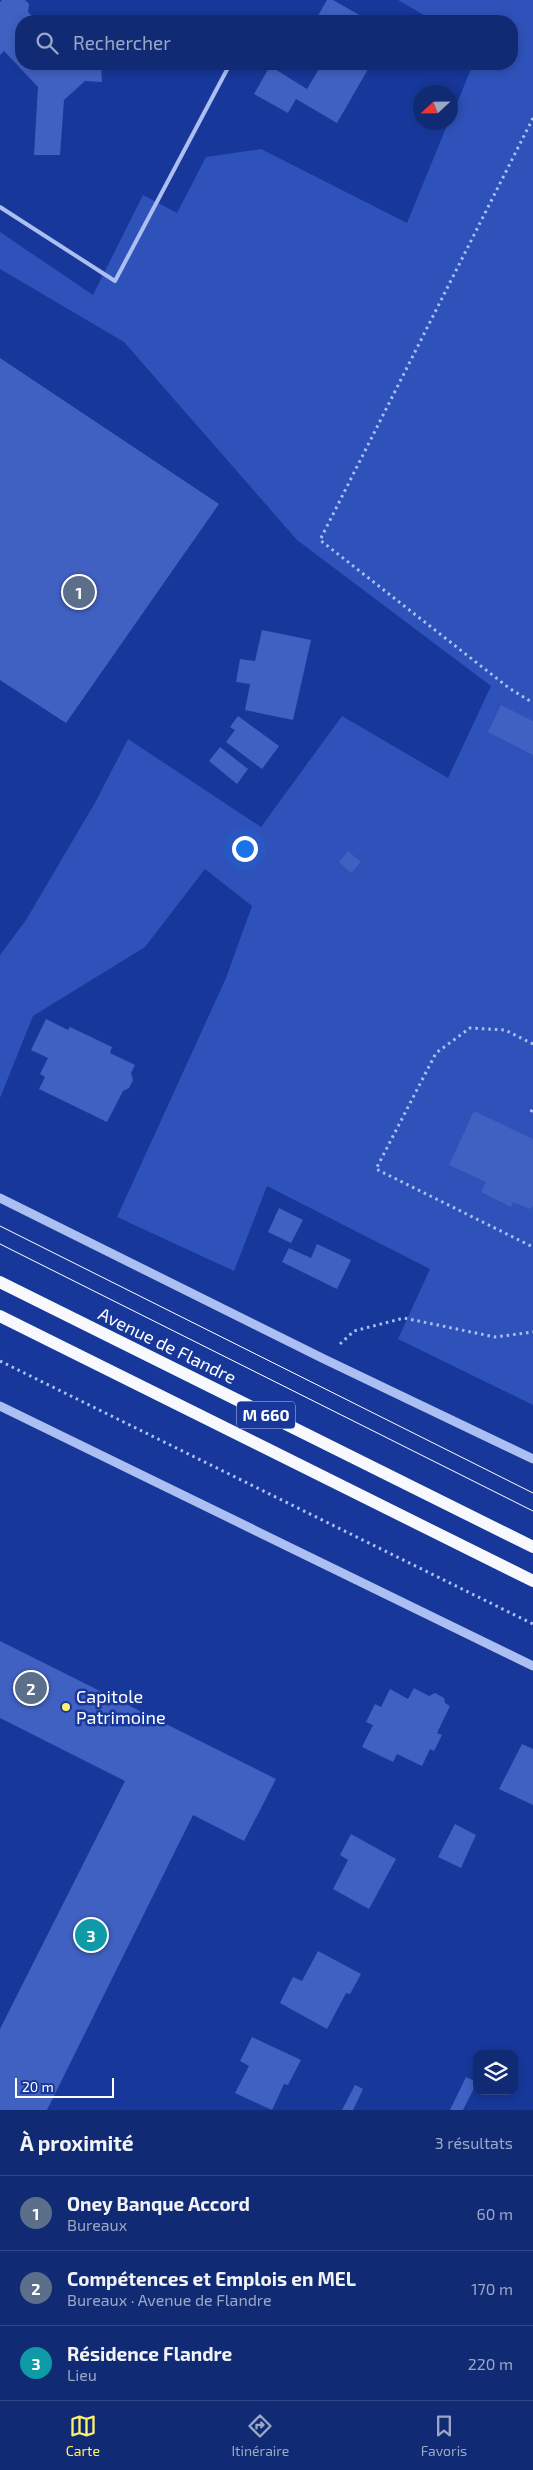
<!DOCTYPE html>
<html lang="fr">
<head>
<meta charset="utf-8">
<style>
  :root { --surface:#112a74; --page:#1a3279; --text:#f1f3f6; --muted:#9ca7c5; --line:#304686; --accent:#fff06d }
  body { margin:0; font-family:"Exo 2",sans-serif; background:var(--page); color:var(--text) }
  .controls { position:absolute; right:15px; bottom:15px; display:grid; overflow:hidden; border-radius:10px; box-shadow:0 2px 8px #0003 }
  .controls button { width:45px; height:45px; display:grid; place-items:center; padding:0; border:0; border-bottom:1px solid var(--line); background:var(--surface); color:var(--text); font:25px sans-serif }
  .compass { position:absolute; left:413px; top:85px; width:45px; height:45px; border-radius:50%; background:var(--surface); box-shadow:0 2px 8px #0003; rotate:248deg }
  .scale { position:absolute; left:15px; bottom:12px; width:99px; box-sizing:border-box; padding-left:5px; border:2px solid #fff; border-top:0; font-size:14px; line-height:18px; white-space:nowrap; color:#fff; -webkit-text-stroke:4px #17389a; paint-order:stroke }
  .you { position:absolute; left:244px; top:848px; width:18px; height:18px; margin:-12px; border:4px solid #fff; border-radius:50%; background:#1a73e8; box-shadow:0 0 0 8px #1a73e833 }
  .badge { display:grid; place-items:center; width:32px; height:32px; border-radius:50%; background:var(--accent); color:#fff; font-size:16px; font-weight:700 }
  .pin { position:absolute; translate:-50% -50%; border:2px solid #fff; box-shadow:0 1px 5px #0006 }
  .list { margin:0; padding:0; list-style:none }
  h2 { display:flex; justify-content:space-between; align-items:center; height:65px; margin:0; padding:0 20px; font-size:21px }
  h2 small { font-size:16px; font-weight:400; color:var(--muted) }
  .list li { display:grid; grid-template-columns:32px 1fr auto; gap:15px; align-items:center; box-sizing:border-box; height:75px; padding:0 20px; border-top:1px solid var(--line) }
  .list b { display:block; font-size:19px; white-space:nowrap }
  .list p { margin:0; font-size:16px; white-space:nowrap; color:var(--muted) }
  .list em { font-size:16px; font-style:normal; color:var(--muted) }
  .icon { flex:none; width:28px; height:28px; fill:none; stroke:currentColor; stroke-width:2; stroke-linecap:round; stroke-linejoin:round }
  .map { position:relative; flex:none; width:533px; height:2110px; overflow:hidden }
  .search { position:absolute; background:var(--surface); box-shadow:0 2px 8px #0003; left:15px; right:15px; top:15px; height:55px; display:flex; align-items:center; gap:12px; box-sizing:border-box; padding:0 18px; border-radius:20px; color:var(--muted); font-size:19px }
  .sheet { height:290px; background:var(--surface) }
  nav { display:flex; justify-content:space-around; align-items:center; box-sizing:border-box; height:70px; border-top:1px solid var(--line); background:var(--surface); font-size:14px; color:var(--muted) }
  nav a { display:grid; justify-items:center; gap:2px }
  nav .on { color:var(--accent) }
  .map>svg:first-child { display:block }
  .green { fill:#2e52b9 }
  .building { fill:#4061c1 }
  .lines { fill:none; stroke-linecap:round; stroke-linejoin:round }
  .path { stroke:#acbff2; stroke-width:3; stroke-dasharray:2.5 4; stroke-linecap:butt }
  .service { stroke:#acbff2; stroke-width:4 }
  .tertiary { stroke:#acbff2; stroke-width:9 }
  .primary { stroke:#f7f9ff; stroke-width:12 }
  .tram { stroke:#fff; stroke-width:1 }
  .poi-dot { fill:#fff06d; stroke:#17389a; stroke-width:2 }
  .labels { text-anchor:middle; stroke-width:5; stroke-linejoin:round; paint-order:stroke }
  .shield { fill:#17389a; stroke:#b9c3e1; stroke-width:1 }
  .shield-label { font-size:16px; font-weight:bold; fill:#fff }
  .street-label { font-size:18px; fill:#fff; stroke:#17389a }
  .poi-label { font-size:18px; fill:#fff; stroke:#17389a; text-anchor:start }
</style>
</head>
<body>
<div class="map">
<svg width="533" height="2110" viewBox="0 0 533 2110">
  <rect width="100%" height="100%" fill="#17389a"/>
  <path class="green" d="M398 0H533V1405L398 1339 430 1269 267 1186 234 1271 117 1217 226 978 252 906 205 869 145 947 33 1016 0 1098V955L26 920 96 801 128 739 261 827 342 716 448 778 491 686 297 540 124 342 0 269V232L93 295 143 195 177 213 206 157 261 149 407 223 448 123 450 122 451 118 473 64H512V21H434Z"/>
  <path class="building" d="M2 0H25L29 4 28 12 37 21H21V64H101L102 82 85 81 64 100 60 155H34L38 87 4 51 0 55V2Z
    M327 0H333L370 21H315Z
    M322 64H371L337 123 296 99 288 113 254 94 270 66 307 89Z
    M0 358 219 504 66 723 0 680Z
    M262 630 311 640 293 720 245 710 250 684 236 682 240 659 255 661Z
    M501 705 533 721V755L488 732Z
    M238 716 279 746 262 769 226 742 235 730 230 727Z
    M220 747 248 769 237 784 209 761Z
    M348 851 361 862 351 873 339 862Z
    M46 1019 68 1030 70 1027 112 1047 110 1053 135 1065 131 1073 133 1080 129 1088 123 1091 107 1122 39 1089 45 1077 40 1074 48 1058 31 1050Z
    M474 1111 533 1139V1206L530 1209 513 1202 511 1207 481 1192 486 1182 449 1165Z
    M279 1208 303 1220 291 1243 268 1232Z
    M317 1244 351 1260 337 1289 282 1262 289 1248 311 1258Z
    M0 1641 276 1779 244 1841 193 1815 47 2110H0V2029L125 1781 0 1718Z
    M414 1688 429 1696 435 1693 444 1698 445 1703 450 1706 437 1733 442 1735 434 1751 430 1749 422 1766 397 1754 393 1762 362 1747 373 1725 366 1722 375 1704 381 1707 390 1689 408 1699Z
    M522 1744 533 1749V1805L499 1789Z
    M455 1824 476 1835 461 1868 438 1857Z
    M351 1834 396 1859 369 1909 333 1889 348 1860 340 1855Z
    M318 1951 361 1974 350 1994 346 1993 327 2029 280 2003 293 1977 302 1981Z
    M252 2037 301 2060 288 2085 284 2084 272 2110 235 2093 249 2066 240 2061Z
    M466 2077 477 2082 463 2110H450Z
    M355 2085 363 2089 353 2110H342Z"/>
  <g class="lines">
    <path class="path" d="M533 118 320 540 509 688 533 703
      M533 1044 505 1030 470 1028 436 1053 376 1169 533 1247
      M531 1112 533 1108
      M340 1344 354 1331 404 1318 495 1337 533 1332
      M0 1361 533 1624"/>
    <path class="service" d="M0 207 115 281 230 64"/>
    <path class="tertiary" d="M0 1198 324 1359 533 1459
      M0 1406 533 1666"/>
    <path class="primary" d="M0 1282 533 1547
      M0 1316 533 1581"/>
    <path class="tram" d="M0 1226 533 1493
      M0 1244 533 1511"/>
  </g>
  <circle class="poi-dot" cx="66" cy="1707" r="5"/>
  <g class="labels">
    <rect class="shield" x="237" y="1401.5" width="58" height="27" rx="4"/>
    <g class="shield-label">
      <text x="266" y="1421">M 660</text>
    </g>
    <g class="street-label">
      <text transform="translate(167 1346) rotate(26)" y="6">Avenue de Flandre</text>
    </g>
    <g class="poi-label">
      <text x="76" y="1703">Capitole<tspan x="76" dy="21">Patrimoine</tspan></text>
    </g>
  </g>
</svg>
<div class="controls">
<button><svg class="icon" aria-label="layers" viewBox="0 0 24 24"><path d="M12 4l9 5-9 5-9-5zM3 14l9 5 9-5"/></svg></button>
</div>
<svg class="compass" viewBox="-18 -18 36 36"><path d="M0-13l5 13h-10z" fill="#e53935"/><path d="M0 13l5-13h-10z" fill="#9ca7c5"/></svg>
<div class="scale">20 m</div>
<div class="you"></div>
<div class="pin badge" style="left:79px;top:592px;background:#5c6f8a">1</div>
<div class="pin badge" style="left:31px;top:1688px;background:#5c6f8a">2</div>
<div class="pin badge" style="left:91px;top:1935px;background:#0f9aa8">3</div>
<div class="search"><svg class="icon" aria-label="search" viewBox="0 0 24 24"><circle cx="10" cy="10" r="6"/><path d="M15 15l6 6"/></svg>Rechercher</div>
</div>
<section class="sheet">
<h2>À proximité<small>3 résultats</small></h2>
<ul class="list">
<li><span class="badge" style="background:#5c6f8a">1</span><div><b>Oney Banque Accord</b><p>Bureaux</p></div><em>60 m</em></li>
<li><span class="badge" style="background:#5c6f8a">2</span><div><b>Compétences et Emplois en MEL</b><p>Bureaux · Avenue de Flandre</p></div><em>170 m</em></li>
<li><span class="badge" style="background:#0f9aa8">3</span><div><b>Résidence Flandre</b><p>Lieu</p></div><em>220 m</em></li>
</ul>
</section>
<nav>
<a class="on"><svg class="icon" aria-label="map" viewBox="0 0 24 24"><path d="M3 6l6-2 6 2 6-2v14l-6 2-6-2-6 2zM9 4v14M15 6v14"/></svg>Carte</a>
<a><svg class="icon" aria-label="directions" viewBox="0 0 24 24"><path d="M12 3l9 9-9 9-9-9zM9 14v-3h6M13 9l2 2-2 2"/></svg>Itinéraire</a>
<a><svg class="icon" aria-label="saved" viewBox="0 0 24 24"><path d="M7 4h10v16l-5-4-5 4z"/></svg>Favoris</a>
</nav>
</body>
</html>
